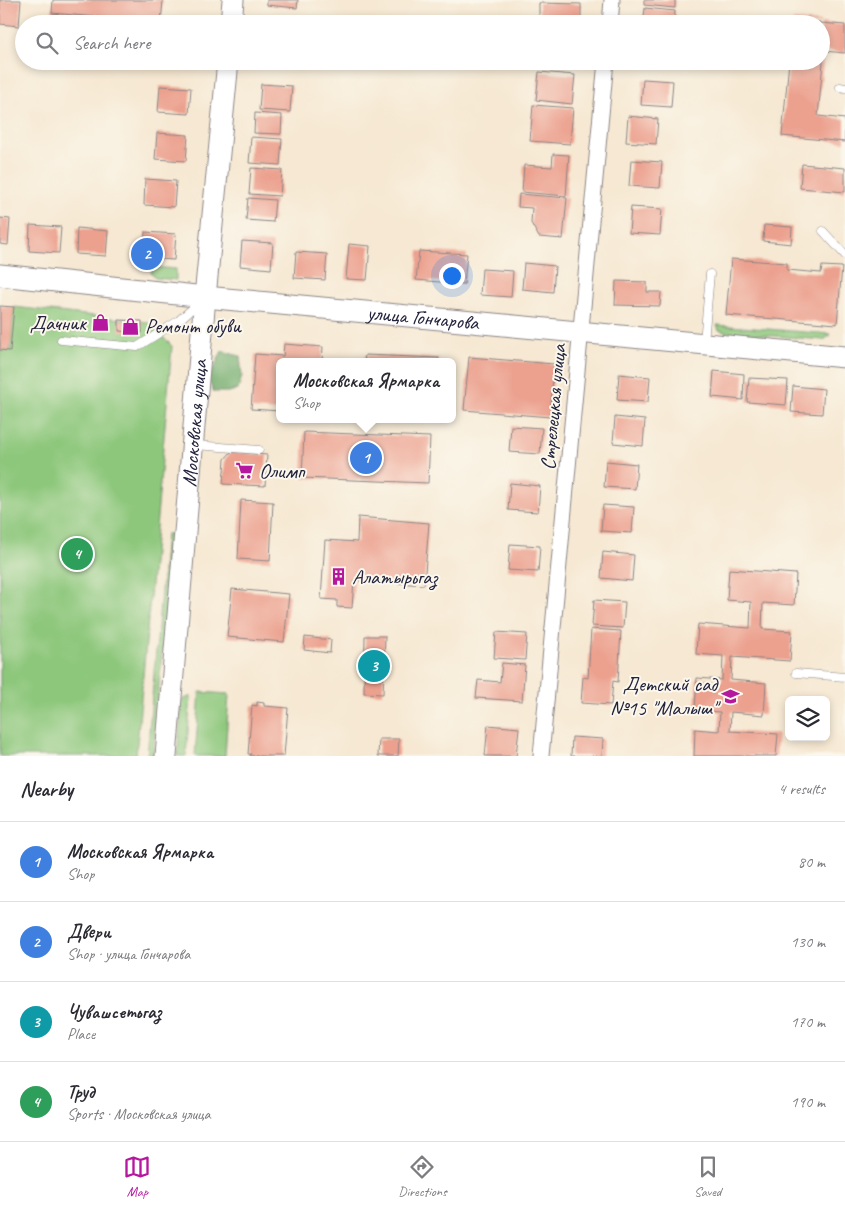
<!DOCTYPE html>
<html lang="en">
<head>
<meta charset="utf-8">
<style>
  :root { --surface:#fff; --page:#f2f2f3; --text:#2b2b33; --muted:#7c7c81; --line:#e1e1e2; --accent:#b5179e }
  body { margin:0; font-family:Caveat,sans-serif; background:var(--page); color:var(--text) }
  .controls { position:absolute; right:15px; bottom:15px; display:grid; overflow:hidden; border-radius:8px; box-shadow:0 2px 8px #0003 }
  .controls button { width:45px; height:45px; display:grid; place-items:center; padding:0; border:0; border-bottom:1px solid var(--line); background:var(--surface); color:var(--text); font:25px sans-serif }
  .you { position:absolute; left:451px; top:275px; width:18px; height:18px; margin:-12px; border:4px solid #fff; border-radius:50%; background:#1a73e8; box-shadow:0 0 0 8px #1a73e833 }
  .badge { display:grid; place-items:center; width:32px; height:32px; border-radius:50%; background:var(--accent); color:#fff; font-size:16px; font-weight:700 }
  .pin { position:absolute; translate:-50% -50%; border:2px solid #fff; box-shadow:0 1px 5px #0006 }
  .popup { position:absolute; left:276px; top:358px; width:180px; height:65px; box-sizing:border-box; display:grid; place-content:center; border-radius:8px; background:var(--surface); filter:drop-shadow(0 1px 4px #0005); font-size:16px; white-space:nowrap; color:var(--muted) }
  .popup b { font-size:19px; color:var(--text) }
  .popup::after { content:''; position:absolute; left:50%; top:100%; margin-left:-10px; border:10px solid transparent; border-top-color:var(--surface) }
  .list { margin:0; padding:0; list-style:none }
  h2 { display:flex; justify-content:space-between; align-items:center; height:65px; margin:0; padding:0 20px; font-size:21px }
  h2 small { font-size:16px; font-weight:400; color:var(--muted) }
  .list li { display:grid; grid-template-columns:32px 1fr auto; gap:15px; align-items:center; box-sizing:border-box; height:80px; padding:0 20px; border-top:1px solid var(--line) }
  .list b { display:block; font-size:19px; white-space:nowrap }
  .list p { margin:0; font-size:16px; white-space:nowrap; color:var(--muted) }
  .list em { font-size:16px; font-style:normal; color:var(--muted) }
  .icon { flex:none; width:28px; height:28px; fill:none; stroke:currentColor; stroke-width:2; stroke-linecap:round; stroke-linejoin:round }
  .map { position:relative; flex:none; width:845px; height:756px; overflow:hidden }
  .search { position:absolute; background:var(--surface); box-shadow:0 2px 8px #0003; left:15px; right:15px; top:15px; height:55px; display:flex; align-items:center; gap:12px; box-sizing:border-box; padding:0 18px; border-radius:28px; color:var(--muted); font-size:19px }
  .sheet { height:385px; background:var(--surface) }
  nav { display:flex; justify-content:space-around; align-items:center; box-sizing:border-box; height:70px; border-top:1px solid var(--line); background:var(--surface); font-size:14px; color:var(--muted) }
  nav a { display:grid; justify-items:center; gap:2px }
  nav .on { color:var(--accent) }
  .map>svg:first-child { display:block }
  .green { fill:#8dc77c; stroke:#58745c }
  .forest { fill:#72ac6c; stroke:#4a6754 }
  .building { fill:#eca08e }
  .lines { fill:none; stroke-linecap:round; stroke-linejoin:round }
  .lane-casing { stroke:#8c8586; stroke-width:9 }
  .street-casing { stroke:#8c8586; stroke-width:17 }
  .secondary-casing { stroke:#8c8586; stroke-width:23 }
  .lane { stroke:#fff; stroke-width:8 }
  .street { stroke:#fff; stroke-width:15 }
  .secondary { stroke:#fff; stroke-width:21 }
  .labels { text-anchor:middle; stroke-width:4; stroke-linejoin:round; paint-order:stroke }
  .street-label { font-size:21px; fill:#22223b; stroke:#fbf7ec }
  .poi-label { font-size:21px; fill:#22223b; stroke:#fbf7ec; text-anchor:start }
</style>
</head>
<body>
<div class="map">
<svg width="845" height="756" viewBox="0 0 845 756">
  <rect width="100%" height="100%" fill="#fbf7ec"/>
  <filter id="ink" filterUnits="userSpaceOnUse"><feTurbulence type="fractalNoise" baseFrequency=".02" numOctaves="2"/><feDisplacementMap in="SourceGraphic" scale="10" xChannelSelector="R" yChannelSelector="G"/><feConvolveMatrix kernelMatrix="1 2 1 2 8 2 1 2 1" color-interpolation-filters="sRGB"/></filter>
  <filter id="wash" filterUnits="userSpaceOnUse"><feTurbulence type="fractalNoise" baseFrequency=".0096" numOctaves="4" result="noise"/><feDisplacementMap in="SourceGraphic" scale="20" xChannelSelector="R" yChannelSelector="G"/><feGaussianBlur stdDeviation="1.12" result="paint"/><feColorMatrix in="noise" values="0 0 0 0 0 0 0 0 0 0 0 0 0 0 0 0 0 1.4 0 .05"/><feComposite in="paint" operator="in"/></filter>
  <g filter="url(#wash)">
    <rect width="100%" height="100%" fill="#f6e8d2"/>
    <path class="green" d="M152 267 176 269V280L155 278 151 273Z
      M14 307 148 322 172 346 136 756H0V350L10 351Z
      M717 325 830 334 828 337 824 340 725 332 719 330Z
      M166 534H172L153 756H147Z
      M200 692 229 694 225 756H195Z
      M191 696 186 756H177L182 700Z"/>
    <path class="forest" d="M222 351 240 356 242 376 238 390 228 392H214L208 380Z"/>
    <g id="blocks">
      <path class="building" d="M0 0H21L19 26 0 24Z
        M53 0H163L161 23 52 13Z
        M267 0H298L297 8 267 5Z
        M644 0H675V8L644 5Z
        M539 3 581 4V24H539Z
        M645 8 675 11 674 24H643Z
        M793 20 820 22V24H793Z
        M821 23 845 25V53L824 51 818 116 845 119V142L782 136 789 61H821Z
        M557 61H575V64L557 63Z
        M539 72 575 75 572 104 536 100Z
        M643 79 673 81 671 107 641 105Z
        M261 84 292 86 290 112 259 110Z
        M160 86 191 88 189 114 158 112Z
        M533 105 573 108 570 144 530 141Z
        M255 113 282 115 281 134 254 133Z
        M628 116 658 119 656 144 626 142Z
        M157 133 188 135 186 161 155 159Z
        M251 137 282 139 280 165 249 163Z
        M553 154 569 155 566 196 522 192 524 165 552 167Z
        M631 160 662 162 660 188 629 186Z
        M802 164 845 168V192L800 188Z
        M251 168 282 170 280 196 249 194Z
        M145 179 176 181 174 207 144 205Z
        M519 194 567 198 563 239 539 237 531 223 532 208 518 207Z
        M248 198 275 200 273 222 246 220Z
        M631 207 662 209 660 235 629 233Z
        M0 218 10 219 8 245 0 244Z
        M30 225 61 227 59 253 29 251Z
        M764 225 792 227 791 244 763 241Z
        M77 228 108 231 106 256 76 254Z
        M145 232 176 234 174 260 144 258Z
        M242 241 273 243 271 269 240 266Z
        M349 244 370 246 367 280 346 279Z
        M419 251 467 254 464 284 416 280Z
        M296 252 327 254 325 280 294 278Z
        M731 259 787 263V270L821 273 822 266 842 267 837 324 726 315Z
        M524 263 555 266 553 292 522 289Z
        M482 269 513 271 511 297 480 295Z
        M616 281 647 282V292H661L660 306 615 305Z
        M0 306 14 307 10 351 0 350Z
        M119 320 142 321V333L119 331Z
        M284 344 323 347 322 362H280V411L251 409 255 354 283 356Z
        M365 355 439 358 438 362H364Z
        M469 357 554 364 550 417 464 410Z
        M714 371 744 374 743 400 712 397Z
        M619 374 650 377 648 402 617 400Z
        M749 378 788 380 786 405 747 402Z
        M793 386 824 389 822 414 791 412Z
        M615 417 645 420 643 446 613 443Z
        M421 419H436V421H421Z
        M511 426 542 428 540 454 509 452Z
        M304 432 430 437 428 483 302 478Z
        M231 452 267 455 265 486 223 484 225 459Z
        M606 461 637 464 635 489 604 487Z
        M510 483 540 486 538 512 508 510Z
        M241 500 273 502 270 561 238 559Z
        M603 505 634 507 632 533 601 531Z
        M358 517 429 523 424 585 354 580 352 608 337 607V600L321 599 325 540 357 542Z
        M510 544 540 546 538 572 508 570Z
        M603 552 634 555 632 581 601 578Z
        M729 569 796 574 794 605 763 603 762 629 792 631 790 661 732 657 731 680 766 683 764 715 731 712 730 731 778 734 776 756H694L695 729 719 731 720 712 695 710 697 678 722 680 723 656 696 654 698 624 750 628 751 602 727 600Z
        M232 589 289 594 284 642 227 637Z
        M594 600 625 602 623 628 592 626Z
        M591 629 621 631 618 682 613 681 611 705 581 703 583 677 588 678Z
        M496 632 527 634 525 660 494 658Z
        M365 636H385L383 694 364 693Z
        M305 637 331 640 330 653 304 650Z
        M502 663 525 665 522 701 476 698 478 680 500 682Z
        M257 702 264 703V706L288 708 284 756H250L251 754H248L252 705 257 706Z
        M488 725 519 728 516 756H485Z
        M572 737 603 739 602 756H571Z
        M379 739H399L398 756H378Z"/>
    </g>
  </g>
  <g filter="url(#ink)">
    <use href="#blocks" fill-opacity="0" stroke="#8c8586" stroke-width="1"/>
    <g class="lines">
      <defs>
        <path id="lane" d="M840 87 845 88
          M823 231 845 255
          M61 340 137 347 178 321 201 301
          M704 342 710 274
          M195 445 259 450
          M796 673 845 677"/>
        <path id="street" d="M610 24 612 0
          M541 756 606 61"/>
        <g id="secondary">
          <path d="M231 24 233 0"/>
          <path id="s1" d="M0 275 205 297 845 357"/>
          <path id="s2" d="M166 756 205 297 228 61"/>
        </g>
      </defs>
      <use href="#lane" class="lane-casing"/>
      <use href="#street" class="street-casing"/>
      <use href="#secondary" class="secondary-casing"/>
      <use href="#lane" class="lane"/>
      <use href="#street" class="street"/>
      <use href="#secondary" class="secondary"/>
    </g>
  </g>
  <defs>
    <symbol id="shop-bare" viewBox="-9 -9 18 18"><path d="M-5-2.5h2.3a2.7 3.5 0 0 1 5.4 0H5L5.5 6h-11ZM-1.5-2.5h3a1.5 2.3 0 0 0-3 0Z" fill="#b5179e" stroke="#fbf7ec" stroke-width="2.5" paint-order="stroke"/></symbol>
    <symbol id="supermarket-bare" viewBox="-9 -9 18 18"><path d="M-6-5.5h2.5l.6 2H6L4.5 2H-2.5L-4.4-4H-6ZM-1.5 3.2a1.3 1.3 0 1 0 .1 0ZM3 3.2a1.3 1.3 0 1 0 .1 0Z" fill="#b5179e" stroke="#fbf7ec" stroke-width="2.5" paint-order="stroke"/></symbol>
    <symbol id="building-bare" viewBox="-9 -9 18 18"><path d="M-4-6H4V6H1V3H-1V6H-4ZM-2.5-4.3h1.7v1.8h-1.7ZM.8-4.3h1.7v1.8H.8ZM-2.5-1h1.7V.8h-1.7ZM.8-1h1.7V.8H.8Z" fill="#b5179e" stroke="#fbf7ec" stroke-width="2.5" paint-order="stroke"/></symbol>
    <symbol id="school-bare" viewBox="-9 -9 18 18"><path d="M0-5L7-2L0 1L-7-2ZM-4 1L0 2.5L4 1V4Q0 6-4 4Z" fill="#b5179e" stroke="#fbf7ec" stroke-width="2.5" paint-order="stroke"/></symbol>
  </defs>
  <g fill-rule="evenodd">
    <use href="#shop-bare" x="88" y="310" width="25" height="25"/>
    <use href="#shop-bare" x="118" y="314" width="25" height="25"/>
    <use href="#supermarket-bare" x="232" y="458" width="25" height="25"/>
    <use href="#building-bare" x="326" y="564" width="25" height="25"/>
    <use href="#school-bare" x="718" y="684" width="25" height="25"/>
  </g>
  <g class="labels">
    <g class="street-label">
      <text dy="7" stroke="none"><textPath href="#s1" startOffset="425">улица Гончарова</textPath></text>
      <text transform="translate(553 407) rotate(-85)" y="7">Стрелецкая улица</text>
      <text dy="7" stroke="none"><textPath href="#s2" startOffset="334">Московская улица</textPath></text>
    </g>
    <g class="poi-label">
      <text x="86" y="330" text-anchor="end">Дачник</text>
      <text x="145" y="333">Ремонт обуви</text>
      <text x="259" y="478">Олимп</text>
      <text x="352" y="584">Алатырьгаз</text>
      <text x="717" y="691" text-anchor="end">Детский сад<tspan x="717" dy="24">№15 "Малыш"</tspan></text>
    </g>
  </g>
</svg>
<div class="controls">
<button><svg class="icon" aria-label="layers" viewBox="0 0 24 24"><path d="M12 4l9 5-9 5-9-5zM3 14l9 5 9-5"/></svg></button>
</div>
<div class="you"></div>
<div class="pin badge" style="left:366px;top:458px;background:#3f7fe0">1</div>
<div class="popup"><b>Московская Ярмарка</b>Shop</div>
<div class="pin badge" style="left:147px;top:254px;background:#3f7fe0">2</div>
<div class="pin badge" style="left:374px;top:666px;background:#0f9aa8">3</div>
<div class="pin badge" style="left:77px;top:554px;background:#2e9e5b">4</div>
<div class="search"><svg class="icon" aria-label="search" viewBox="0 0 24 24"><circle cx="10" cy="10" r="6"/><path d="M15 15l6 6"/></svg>Search here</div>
</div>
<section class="sheet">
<h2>Nearby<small>4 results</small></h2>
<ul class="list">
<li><span class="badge" style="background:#3f7fe0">1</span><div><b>Московская Ярмарка</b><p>Shop</p></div><em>80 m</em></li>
<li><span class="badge" style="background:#3f7fe0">2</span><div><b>Двери</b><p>Shop · улица Гончарова</p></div><em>130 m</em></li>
<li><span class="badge" style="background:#0f9aa8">3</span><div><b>Чувашсетьгаз</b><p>Place</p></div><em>170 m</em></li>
<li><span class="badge" style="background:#2e9e5b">4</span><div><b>Труд</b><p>Sports · Московская улица</p></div><em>190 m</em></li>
</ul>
</section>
<nav>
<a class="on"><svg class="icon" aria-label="map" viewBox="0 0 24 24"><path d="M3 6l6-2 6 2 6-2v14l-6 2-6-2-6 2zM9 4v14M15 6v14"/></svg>Map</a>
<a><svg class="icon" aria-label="directions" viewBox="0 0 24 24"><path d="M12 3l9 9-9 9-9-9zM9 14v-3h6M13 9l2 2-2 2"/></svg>Directions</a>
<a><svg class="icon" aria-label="saved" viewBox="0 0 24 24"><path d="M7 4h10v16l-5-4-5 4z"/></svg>Saved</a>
</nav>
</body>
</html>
